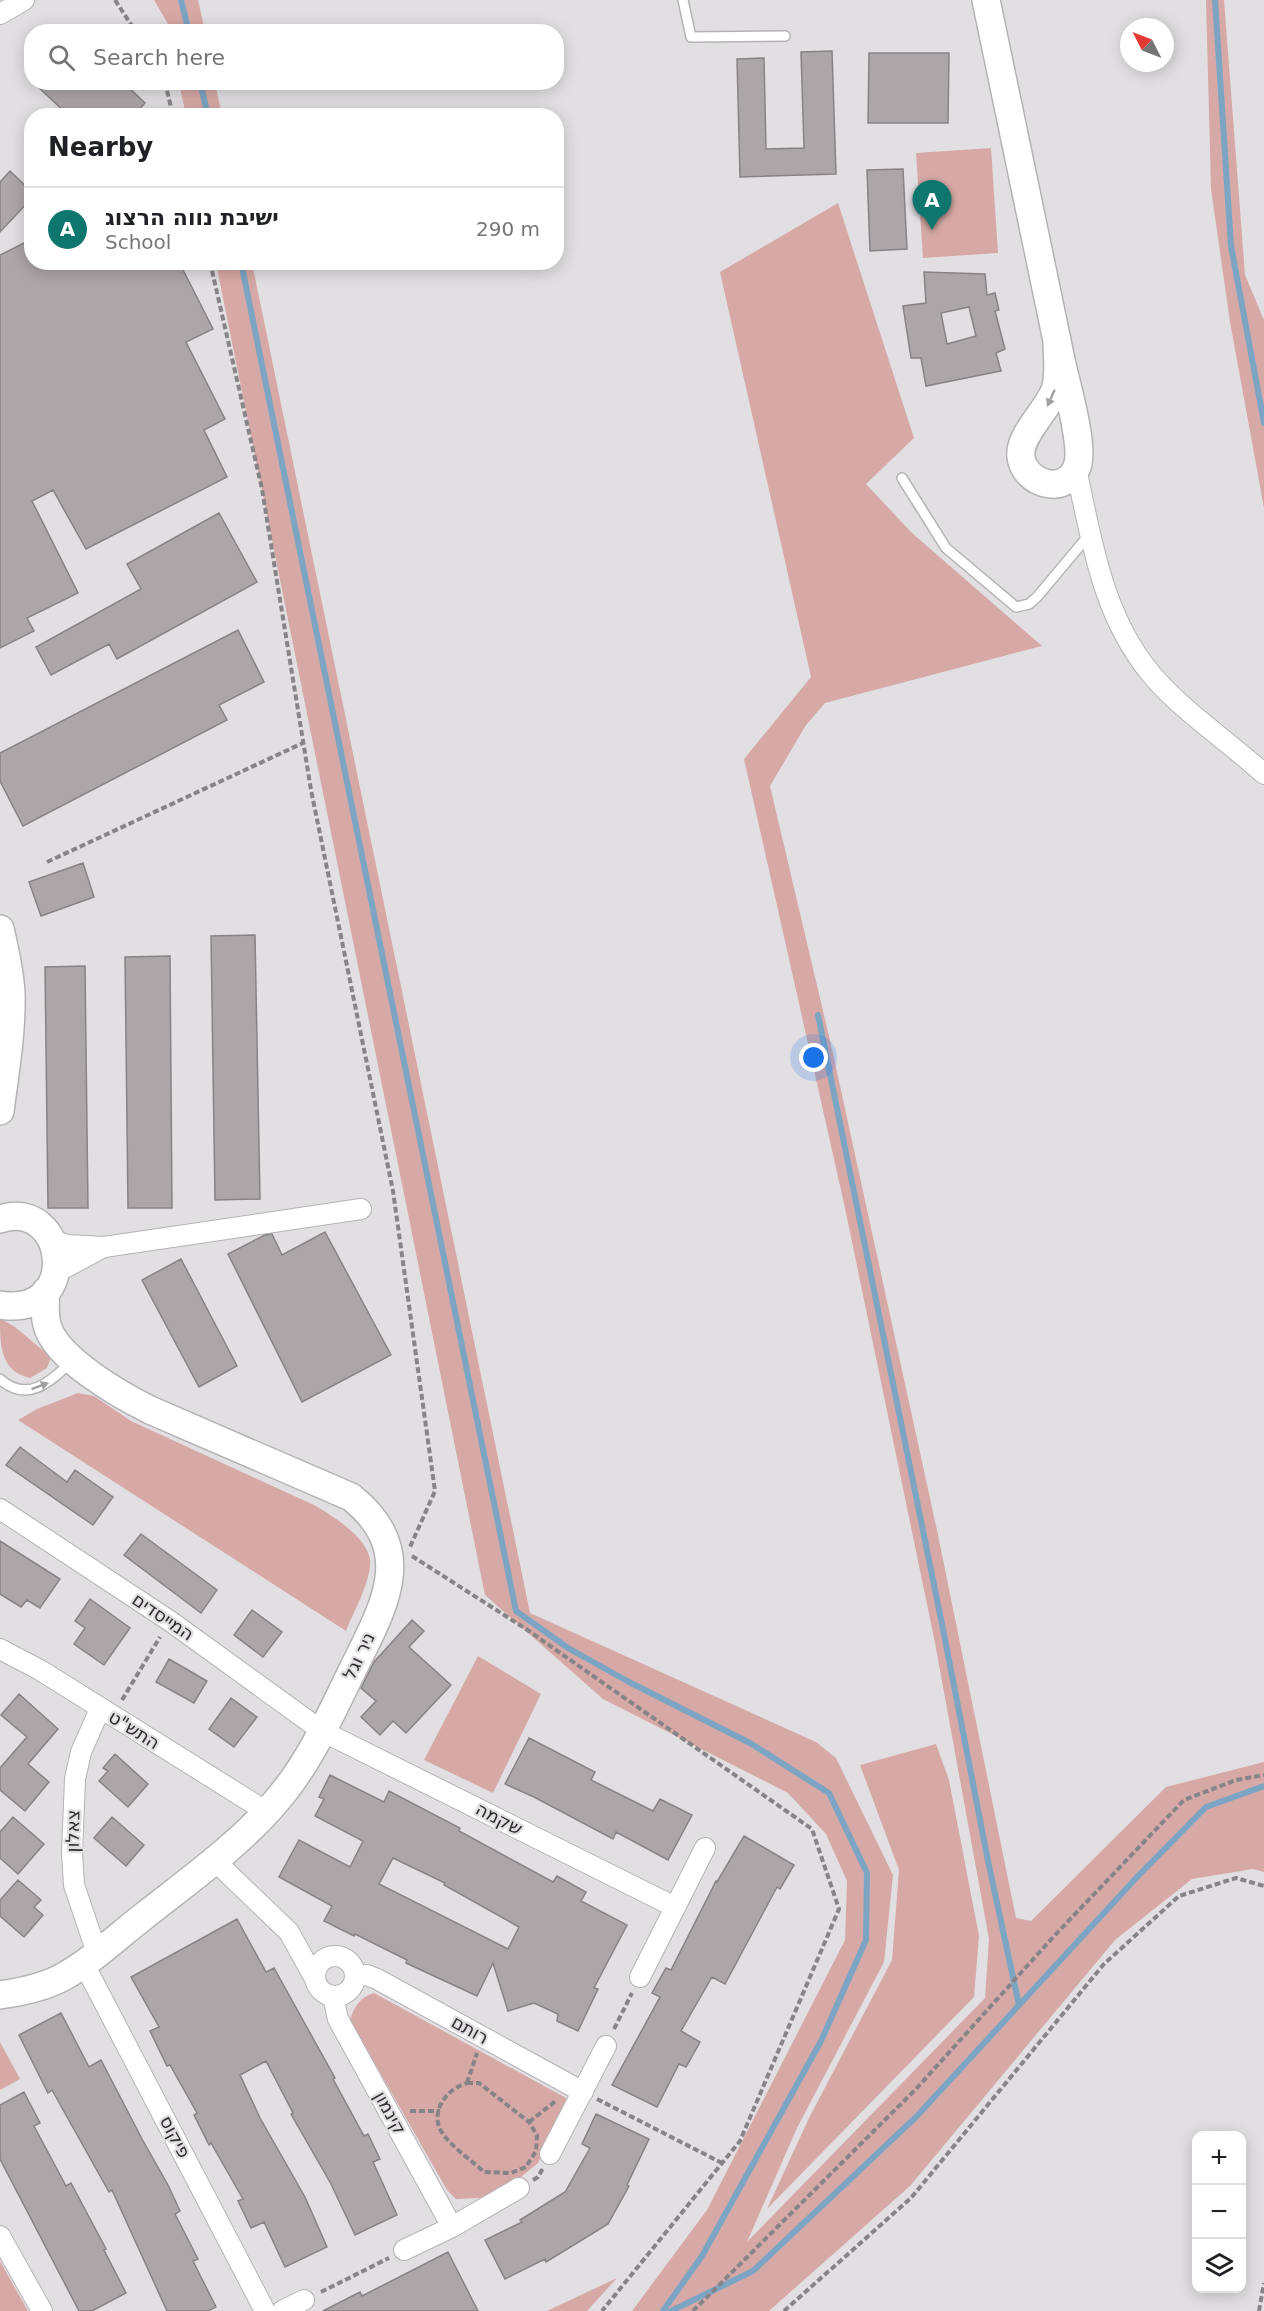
<!DOCTYPE html>
<html lang="en">
<head>
<meta charset="utf-8">
<style>
  :root { --surface:#fff; --page:#f6f6f6; --text:#202124; --muted:#757577; --line:#e0e0e0; --accent:#0f766e }
  body { margin:0; font-family:"DejaVu Sans","Noto Sans Hebrew",sans-serif; background:var(--page); color:var(--text) }
  .controls { position:absolute; right:18px; bottom:18px; display:grid; overflow:hidden; border-radius:12px; box-shadow:0 3px 15px #0003 }
  .controls button { width:54px; height:54px; display:grid; place-items:center; padding:0; border:0; border-bottom:2px solid var(--line); background:var(--surface); color:var(--text); font:30px sans-serif }
  .compass { position:absolute; left:1120px; top:18px; width:54px; height:54px; border-radius:50%; background:var(--surface); box-shadow:0 3px 15px #0003; rotate:312deg }
  .you { position:absolute; left:814px; top:1058px; width:21px; height:21px; margin:-15px; border:4px solid #fff; border-radius:50%; background:#1a73e8; box-shadow:0 0 0 9px #1a73e833 }
  .badge { display:grid; place-items:center; width:39px; height:39px; border-radius:50%; background:var(--accent); color:#fff; font-size:20px; font-weight:700 }
  .pin { position:absolute; translate:-50% -50px; filter:drop-shadow(0 2px 3px #0008) }
  .pin::after { content:''; position:absolute; top:32px; width:21px; height:18px; background:inherit; clip-path:polygon(0 0,100% 0,50% 100%) }
  .list { margin:0; padding:0; list-style:none }
  h2 { display:flex; justify-content:space-between; align-items:center; height:78px; margin:0; padding:0 24px; font-size:26px }
  h2 small { font-size:20px; font-weight:400; color:var(--muted) }
  .list li { display:grid; grid-template-columns:39px 1fr auto; gap:18px; align-items:center; box-sizing:border-box; height:84px; padding:0 24px; border-top:2px solid var(--line) }
  .list b { display:block; font-size:22px; white-space:nowrap }
  .list p { margin:0; font-size:20px; white-space:nowrap; color:var(--muted) }
  .list em { font-size:20px; font-style:normal; color:var(--muted) }
  .icon { flex:none; width:33px; height:33px; fill:none; stroke:currentColor; stroke-width:2; stroke-linecap:round; stroke-linejoin:round }
  .map { position:relative; flex:none; width:1264px; height:2311px; overflow:hidden }
  .search { position:absolute; background:var(--surface); box-shadow:0 3px 15px #0003; left:24px; top:24px; width:540px; height:66px; display:flex; align-items:center; gap:15px; box-sizing:border-box; padding:0 21px; border-radius:24px; color:var(--muted); font-size:22px }
  .panel { position:absolute; background:var(--surface); box-shadow:0 3px 15px #0003; left:24px; top:108px; width:540px; height:162px; border-radius:24px }
  .map>svg:first-child { display:block }
  .green { fill:#d6a9a6 }
  .lines { fill:none; stroke-linecap:round; stroke-linejoin:round }
  .stream { stroke:#7ca4c3; stroke-width:6 }
  .building { fill:#aba6a8; stroke:#878385; stroke-width:1.5; fill-rule:evenodd }
  .lane-casing { stroke:#b5b2b6; stroke-width:12 }
  .street-casing { stroke:#b5b2b6; stroke-width:22 }
  .secondary-casing { stroke:#b5b2b6; stroke-width:30 }
  .path { stroke:#868487; stroke-width:4; stroke-dasharray:6 3; stroke-linecap:butt }
  .lane { stroke:#fff; stroke-width:9 }
  .street { stroke:#fff; stroke-width:20 }
  .secondary { stroke:#fff; stroke-width:27 }
  .oneway { fill:#a0a0a1 }
  .labels { text-anchor:middle; stroke-width:4.5; stroke-linejoin:round; paint-order:stroke }
  .street-label { font-size:18px; fill:#2d2c2e; stroke:#e2dfe3 }
</style>
</head>
<body>
<div class="map">
<svg width="1264" height="2311" viewBox="0 0 1264 2311">
  <rect width="100%" height="100%" fill="#e2dfe3"/>
  <path class="green" d="M154 0H198L205 31H169L168 24Z
    M1206 0H1224L1245 275 1264 320V508L1230 322 1211 189Z
    M179 83H215L222 115H186Z
    M991 148 998 253 923 258 916 153Z
    M838 203 914 438 866 484 912 533 1042 646 825 703 806 725 770 786 832 1049 938 1535 1016 1918 1031 1921 1166 1787 1264 1762V1872L1253 1869 1192 1879 1115 1940 910 2186 769 2311H632L707 2210 845 1940 847 1881 826 1834 788 1793 603 1699 485 1595 216 263H252L530 1613 816 1742 836 1758 893 1875 884 1962 797 2128 747 2242 985 1998 989 1939 935 1643 845 1208 744 759 811 677 720 272Z
    M0 1318 15 1327 51 1357 47 1368 30 1378C0 1371 0 1345 0 1318Z
    M78 1393 94 1396 131 1421 314 1505C333 1516 367 1537 370 1560 372 1579 353 1613 346 1631L18 1420 37 1409Z
    M478 1656 541 1694 493 1793 424 1760Z
    M936 1744 949 1780 979 1936 974 1997 767 2209 809 2118 892 1960 899 1870 860 1765Z
    M374 1993 566 2098 565 2107 538 2163 521 2177 480 2198 456 2199 447 2190 350 2020C354 2007 360 1997 374 1993Z
    M0 2042 20 2079 0 2090Z
    M0 2261 28 2311H0Z
    M617 2278 587 2311H547Z"/>
  <g class="lines">
    <path class="stream" d="M181 0 189 32
      M1215 0 1231 246 1264 423
      M200 82 208 116
      M241 262 516 1611 568 1648 629 1682 750 1743 829 1793 867 1873 866 1940 821 2041 702 2256 663 2311
      M818 1015 943 1629 988 1861 1019 2005
      M671 2311 753 2271 916 2117 1138 1876 1206 1807 1264 1786"/>
  </g>
  <path class="building" d="M832 51 836 174 740 177 737 59 764 58 766 149 804 148 801 52Z
    M869 53H949L948 123H868Z
    M33 82H123L145 103 133 116H69Z
    M903 169 907 249 870 251 867 170Z
    M10 171 32 192V198L0 232V182Z
    M32 239V262H179L213 329 186 342 225 419 204 430 227 477 86 549 53 490 32 501 78 593 27 618 34 631 0 648V255Z
    M924 272 985 274 987 295 995 293 999 310 995 311 1005 349 996 353 1001 371 926 386 921 358H911L903 306 926 303ZM969 307 976 336 947 344 941 313Z
    M219 513 257 582 117 659 109 644 51 675 36 647 141 589 127 564Z
    M238 630 264 682 219 705 227 720 23 826 0 781V753Z
    M83 863 94 897 41 916 29 882Z
    M255 935 260 1199 215 1200 211 936Z
    M170 956 172 1208H128L125 957Z
    M85 966 88 1208H48L45 967Z
    M325 1232 391 1355 302 1402 228 1254 265 1235 272 1234 282 1255Z
    M181 1259 237 1366 199 1387 142 1280Z
    M20 1447 67 1482 75 1470 113 1497 93 1525 6 1465Z
    M141 1534 217 1590 201 1613 124 1555Z
    M0 1541 60 1579 40 1608 27 1600 21 1607 0 1594Z
    M90 1599 130 1628 104 1665 74 1644 85 1628 75 1621Z
    M252 1610 282 1632 263 1657 234 1635Z
    M412 1620 424 1631 409 1647 451 1685 406 1733 393 1721 380 1735 361 1717 376 1701 361 1688 374 1662Z
    M169 1659 207 1681 194 1703 156 1682Z
    M19 1694 58 1729 28 1764 49 1782 25 1811 0 1790V1768L27 1737 1 1715Z
    M231 1698 257 1717 234 1747 209 1729Z
    M529 1738 595 1772 591 1780 653 1811 660 1799 692 1815 668 1860 616 1832 613 1839 534 1797 505 1784Z
    M115 1754 148 1784 128 1807 99 1781 108 1771 103 1768Z
    M330 1775 384 1802 389 1791 460 1828 459 1831 553 1882 557 1876 586 1892 581 1901 627 1925 594 1988 598 1989 578 2031 557 2021 558 2014 534 2003 508 2011 493 1963 477 1996 406 1963 407 1960 355 1934 354 1936 324 1921 332 1906 279 1877 299 1840 350 1867 363 1841 315 1816 324 1799 319 1797ZM393 1858 445 1883 444 1885 519 1927 508 1949 379 1884Z
    M13 1817 44 1844 18 1874 0 1858V1832Z
    M112 1817 144 1845 126 1866 94 1838Z
    M744 1836 794 1865 780 1889 777 1887 725 1984 712 1977 681 2031 700 2042 686 2067 679 2064 657 2107 612 2085 660 1997 652 1993 666 1968 671 1970 716 1881 717 1882Z
    M18 1880 41 1900 34 1907 43 1915 24 1937 0 1916V1900Z
    M237 1919 266 1972 274 1968 335 2078 333 2079 364 2136 368 2134 380 2159 373 2162 397 2215 355 2235 331 2184 291 2114 293 2113 266 2061 240 2075 260 2118 305 2197 327 2247 285 2267 264 2222 251 2228 238 2201 243 2199 211 2143 209 2145 194 2115 197 2113 170 2065 167 2066 150 2031 159 2027 131 1977Z
    M61 2013 89 2067 101 2060 142 2139 168 2185 180 2211 175 2214 198 2259 193 2261 216 2307 208 2311H167L112 2190 109 2192 52 2090 48 2093 19 2035Z
    M24 2092 40 2123 34 2126 66 2186 71 2183 106 2249 104 2250 126 2293 92 2311H79L0 2159V2105Z
    M596 2114 649 2139 627 2185 629 2186 608 2224 546 2262 545 2259 505 2279 485 2240 522 2222 520 2220 565 2192 590 2148 582 2144Z
    M448 2252 478 2311H323L360 2292 362 2296Z"/>
  <g class="lines">
    <defs>
      <path id="lane" d="M683 0 691 37 785 36
        M902 478 946 548 1016 607 1029 604 1037 597 1089 535
        M0 1379C28 1404 51 1381 72 1361"/>
      <path id="street" d="M0 14 24 0
        M1076 469C1092 541 1102 615 1151 674 1183 712 1227 740 1264 774
        M51 1239 67 1245 104 1247 361 1209
        M57 1272 102 1248
        M0 1509 170 1621 322 1731 675 1907
        M0 1649 40 1670 267 1812
        M214 1860 289 1932 315 1979
        M97 1953 74 1885 72 1853 75 1779 81 1752 100 1709
        M315 1976a20 20 0 1 1 40 0a20 20 0 1 1-40 0Z
        M84 1964 265 2311
        M356 1976 367 1975 377 1979 583 2092
        M640 1977 705 1848
        M333 1997 338 2019 452 2227
        M550 2154 606 2046
        M0 2236 42 2311
        M404 2250 452 2227 519 2188
        M282 2311 304 2300"/>
      <path id="secondary" d="M986 0C1010 120 1037 240 1061 360 1066 384 1085 447 1077 467 1066 496 1025 485 1021 457 1018 436 1047 411 1055 390 1060 375 1057 356 1057 340
        M0 929C5 950 10 972 11 994 12 1033 5 1072 0 1111
        M0 1219C67 1197 83 1318 0 1305
        M0 1995C21 1992 42 1988 61 1978 91 1962 117 1937 144 1916 192 1878 245 1841 283 1793 313 1756 333 1709 354 1667 384 1606 418 1550 351 1497L150 1410C120 1395 59 1360 48 1328 44 1317 45 1303 46 1291"/>
    </defs>
    <use href="#lane" class="lane-casing"/>
    <use href="#street" class="street-casing"/>
    <use href="#secondary" class="secondary-casing"/>
    <path class="path" d="M115 0 136 32
      M165 82 173 116
      M210 262 262 489 311 790 393 1191 435 1491 410 1547
      M47 862 303 743
      M412 1556 526 1629 812 1829 839 1909 740 2141 602 2311
      M122 1700 160 1637
      M614 2029 632 1993
      M467 2083H479L529 2122 537 2135 536 2151 526 2167 511 2173 484 2172C471 2160 453 2148 443 2134 428 2113 446 2089 467 2083Z
      M467 2083 477 2053
      M597 2099 722 2163
      M410 2111H440
      M529 2122 557 2100
      M533 2180 538 2177 543 2168
      M321 2292 389 2258
      M693 2311 916 2089 1056 1934 1184 1800 1236 1780 1264 1775
      M784 2311 911 2198 1104 1964 1179 1896 1236 1878 1264 1886
      M1259 2311 1264 2283"/>
    <use href="#lane" class="lane"/>
    <use href="#street" class="street"/>
    <use href="#secondary" class="secondary"/>
  </g>
  <defs><path id="oneway-solid" d="M-6-.8H1V-3.2L6.5 0L1 3.2V.8H-6Z" transform="scale(1.5)"/></defs>
  <g class="oneway">
    <use href="#oneway-solid" transform="translate(1051 398) rotate(114)"/>
    <use href="#oneway-solid" transform="translate(40 1386) rotate(-20)"/>
  </g>
  <g class="labels">
    <g class="street-label">
      <text transform="translate(163 1617) rotate(34)" y="6">המייסדים</text>
      <text transform="translate(359 1656) rotate(-64)" y="6">ניר וגל</text>
      <text transform="translate(134 1730) rotate(32)" y="6">התש"ט</text>
      <text transform="translate(499 1819) rotate(27)" y="6">שקמה</text>
      <text transform="translate(73 1831) rotate(-89)" y="6">צאלון</text>
      <text transform="translate(470 2030) rotate(29)" y="6">רותם</text>
      <text transform="translate(390 2113) rotate(61)" y="6">קינמון</text>
      <text transform="translate(175 2137) rotate(62)" y="6">פיקוס</text>
    </g>
  </g>
</svg>
<div class="controls">
<button>+</button>
<button>−</button>
<button><svg class="icon" aria-label="layers" viewBox="0 0 24 24"><path d="M12 4l9 5-9 5-9-5zM3 14l9 5 9-5"/></svg></button>
</div>
<svg class="compass" viewBox="-18 -18 36 36"><path d="M0-13l5 13h-10z" fill="#e53935"/><path d="M0 13l5-13h-10z" fill="#757577"/></svg>
<div class="you"></div>
<div class="pin badge" style="left:932px;top:230px">A</div>
<div class="search"><svg class="icon" aria-label="search" viewBox="0 0 24 24"><circle cx="10" cy="10" r="6"/><path d="M15 15l6 6"/></svg>Search here</div>
<section class="panel">
<h2>Nearby<small></small></h2>
<ul class="list">
<li><span class="badge">A</span><div><b>ישיבת נווה הרצוג</b><p>School</p></div><em>290 m</em></li>
</ul>
</section>
</div>
</body>
</html>
